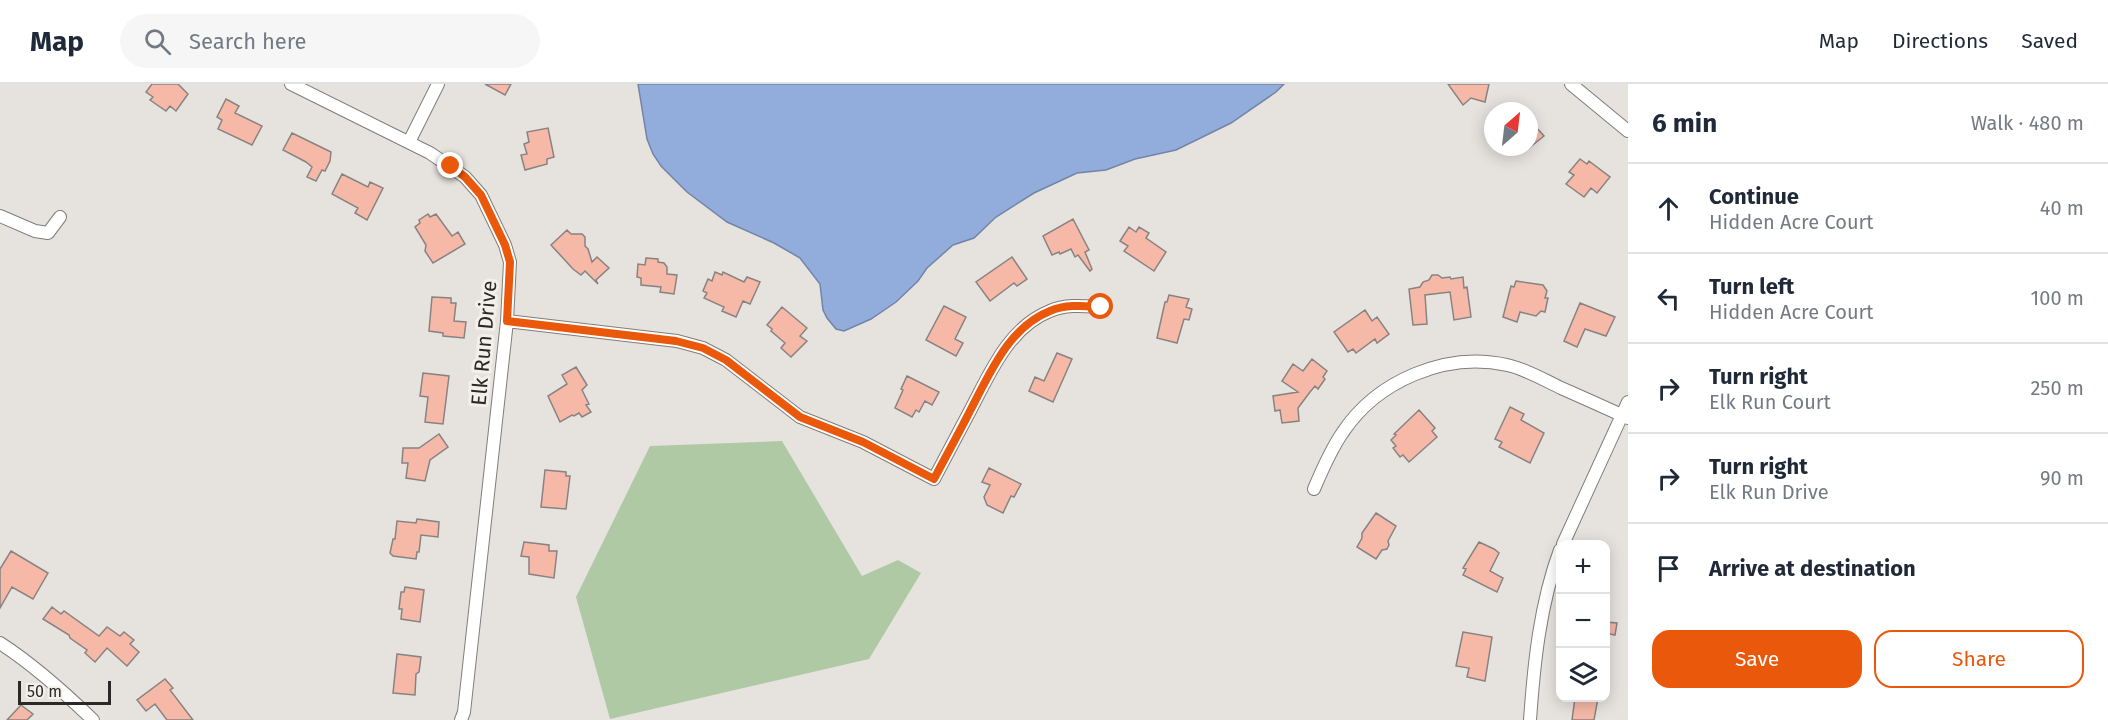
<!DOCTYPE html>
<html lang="en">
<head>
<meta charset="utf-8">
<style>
  :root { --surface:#fff; --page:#f6f6f7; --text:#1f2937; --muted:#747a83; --line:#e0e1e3; --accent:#ea580c }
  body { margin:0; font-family:"Fira Sans",sans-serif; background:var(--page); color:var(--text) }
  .controls { position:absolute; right:18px; bottom:18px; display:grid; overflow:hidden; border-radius:12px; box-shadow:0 3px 15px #0003 }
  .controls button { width:54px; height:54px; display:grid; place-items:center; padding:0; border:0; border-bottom:2px solid var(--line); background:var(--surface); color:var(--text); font:30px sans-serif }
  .compass { position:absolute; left:1484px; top:18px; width:54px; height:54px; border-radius:50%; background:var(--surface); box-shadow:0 3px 15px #0003; rotate:28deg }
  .scale { position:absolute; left:18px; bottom:15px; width:93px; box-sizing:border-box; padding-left:6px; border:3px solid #2a2927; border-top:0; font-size:16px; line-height:21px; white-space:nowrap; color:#2a2927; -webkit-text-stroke:4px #f3f0ec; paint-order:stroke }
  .stop { position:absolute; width:18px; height:18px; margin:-14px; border:4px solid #ea580c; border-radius:50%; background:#fff }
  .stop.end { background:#ea580c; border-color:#fff; box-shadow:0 2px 6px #0008 }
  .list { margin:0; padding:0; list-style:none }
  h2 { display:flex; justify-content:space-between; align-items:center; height:78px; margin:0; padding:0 24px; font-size:26px }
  h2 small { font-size:20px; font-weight:400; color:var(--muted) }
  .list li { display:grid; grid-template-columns:39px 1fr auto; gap:18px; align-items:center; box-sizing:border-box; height:90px; padding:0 24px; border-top:2px solid var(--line) }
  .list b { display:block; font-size:22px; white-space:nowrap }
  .list p { margin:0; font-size:20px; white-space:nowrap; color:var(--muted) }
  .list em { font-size:20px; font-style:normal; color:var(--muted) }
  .actions { display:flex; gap:12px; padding:18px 24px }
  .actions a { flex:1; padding:14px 0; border:2px solid var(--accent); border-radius:18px; text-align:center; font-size:21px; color:var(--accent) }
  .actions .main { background:var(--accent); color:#fff }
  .icon { flex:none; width:33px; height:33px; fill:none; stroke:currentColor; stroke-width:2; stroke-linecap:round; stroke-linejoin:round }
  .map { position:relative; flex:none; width:1628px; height:636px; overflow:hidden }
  header { display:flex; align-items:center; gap:36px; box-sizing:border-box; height:84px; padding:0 30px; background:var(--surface); border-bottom:2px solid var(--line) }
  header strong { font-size:28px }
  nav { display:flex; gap:33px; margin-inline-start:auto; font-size:21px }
  .search { width:420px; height:54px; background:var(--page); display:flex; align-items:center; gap:15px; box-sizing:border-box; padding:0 21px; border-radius:33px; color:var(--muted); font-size:22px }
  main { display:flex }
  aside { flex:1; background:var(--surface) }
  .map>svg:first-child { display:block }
  .green { fill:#b0c9a5 }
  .water { fill:#92acdc; stroke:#7385a6; stroke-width:1.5 }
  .building { fill:#f7b9a7; stroke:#888382; stroke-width:1.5 }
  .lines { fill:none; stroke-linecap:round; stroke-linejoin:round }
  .minor-casing { stroke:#807d7a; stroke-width:14 }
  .minor { stroke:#fff; stroke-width:12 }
  .route { stroke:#ea580c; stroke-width:8 }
  .labels { text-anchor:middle; stroke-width:6; stroke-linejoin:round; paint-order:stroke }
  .street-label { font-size:21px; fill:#2a2927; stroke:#f3f0ec }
</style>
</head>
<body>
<header>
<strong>Map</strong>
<div class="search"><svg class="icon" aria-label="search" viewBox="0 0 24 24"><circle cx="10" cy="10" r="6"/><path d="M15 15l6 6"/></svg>Search here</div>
<nav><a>Map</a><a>Directions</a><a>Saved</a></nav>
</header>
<main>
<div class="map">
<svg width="1628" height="636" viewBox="0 0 1628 636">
  <rect width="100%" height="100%" fill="#e6e3df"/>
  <path class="green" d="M782 357 862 492 898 476 921 489 869 575 610 635 576 513 650 362Z"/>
  <path class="water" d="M638 0H1284L1276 8 1231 39 1176 66 1135 75 1106 86 1077 89 1034 109 996 133 974 154 953 161 927 184 918 197 896 218 871 235 844 247 836 245 827 234 823 226 820 200 800 174 774 159 727 138 687 108 661 82 653 70 647 55Z"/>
  <path class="building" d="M152 0H178L188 10 176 27 170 22 166 27 150 16 153 13 146 8Z
    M485 0H511L505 11Z
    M1448 0H1489L1485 18 1471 14 1463 21Z
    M226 15 239 22 235 29 262 42 252 61 218 45 222 36 217 33Z
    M1534 41 1544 52 1529 64V46Z
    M548 44 554 73 547 75V80L525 86 521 71 527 70 524 60 529 58 527 48Z
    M292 49 331 68 330 77 325 87 322 86 316 97 307 93 312 83 306 78 283 66Z
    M1580 75 1587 80 1589 77 1610 93 1597 109 1591 104 1584 113 1566 100 1574 91 1569 88Z
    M342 90 368 103 370 98 383 104 367 136 355 129 358 124 332 110Z
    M428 130 430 133 436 130 452 152 458 148 465 160 433 179 425 167 426 161 415 143 420 139 419 136Z
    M1073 135 1089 166 1085 168 1092 185 1090 187 1078 171 1075 173 1071 165 1060 170 1059 168 1052 171 1043 152Z
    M1129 143 1136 148 1139 143 1149 149 1146 154 1166 168 1154 187 1124 167 1128 162 1120 157Z
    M567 146 571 150H582L585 153V162L588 165 592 178 597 173 609 184 596 196 598 200 585 187 581 191 573 185 551 161Z
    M1012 173 1027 195 1017 202 1014 199 990 217 976 198Z
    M646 174 658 175V178L664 179 667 183V190L677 191 674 210 660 208 661 203 641 201V194L637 193 638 180 645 181Z
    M715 188 722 191 723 188 744 198 747 193 760 198 750 220 743 217 736 233 722 227 724 223 704 214 707 209 703 207 708 195 712 197Z
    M1432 191H1438L1442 194 1450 193 1451 195 1463 193 1464 204 1467 203 1471 233 1454 236 1450 208 1425 211 1427 240 1413 241 1409 205 1420 203 1423 198 1429 196Z
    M1516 197 1543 201 1547 207 1545 214H1548L1545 228 1541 227 1536 232 1520 228 1517 238 1503 233 1511 202 1514 203Z
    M1169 211 1189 215 1186 223 1192 225 1189 236 1184 235 1177 259 1157 254 1165 218H1167Z
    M432 213 451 214V219H456L454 237 466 238 464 254 443 252V249L429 247Z
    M1580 219 1615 233 1606 252 1585 245 1577 263 1564 257Z
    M944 222 966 233 955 255 963 259 956 272 926 256Z
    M782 223 807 244 800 252 807 257 791 273 781 264 785 259 771 247 772 245 767 241Z
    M1365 226 1372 237 1377 233 1389 250 1377 259 1375 255 1356 269 1353 265 1348 268 1334 248Z
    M1057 269 1072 275 1053 318 1029 307 1035 293 1044 297Z
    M1312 275 1327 287 1323 293 1325 295 1318 305 1315 302 1310 308 1298 324 1299 337 1282 339 1280 326 1275 327 1273 312 1298 308 1282 297 1293 280 1303 287Z
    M576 283 587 301 582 306 589 320 586 321 591 328 582 333 579 329 574 332 572 331 560 338 548 312 567 300 562 291Z
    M423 289 449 292 443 340 425 338 428 313 420 312Z
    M907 292 939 308 932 321 925 317 919 328 916 326 912 333 895 324 903 306 901 305Z
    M1510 323 1524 330 1521 336 1544 349 1530 379 1499 363 1502 358 1495 355Z
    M1419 326 1435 344 1432 347 1437 353 1409 378 1403 371 1400 373 1393 364 1396 362 1391 356 1396 351 1394 350Z
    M439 350 448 363 430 376 425 397 406 394 408 379H402L403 364H419Z
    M989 384 1021 400 1014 413 1011 412 1003 429 987 421 984 413 990 401 982 398Z
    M545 386 566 388V392H570L566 425 541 423Z
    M1376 429 1396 442 1388 457 1389 461 1387 465 1382 466 1376 475 1357 463 1362 454V449Z
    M417 435 439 438 438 453 421 451 419 468H417L416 475 393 472 390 469 393 455H395L397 437 416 439Z
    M524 458 549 461V467H557L554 494 529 490V473L521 472Z
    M1479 458 1494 465 1499 469 1490 487 1503 494 1497 508 1463 491 1466 485 1463 484Z
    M11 467 48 489 33 515 12 503 0 524V485Z
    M405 503 424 506 420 538 401 535 402 525H399L401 508H404Z
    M52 523 61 530 64 527 99 552 107 543 120 552 124 548 134 556 130 560 139 568 127 582 107 564 95 578 85 569 87 566 70 554 69 551 43 535Z
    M1605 538 1617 539 1615 551 1605 549Z
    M1463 548 1492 553 1485 597 1467 593 1469 584 1456 582Z
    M397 570 421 573 419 588 416 590 415 611 393 609Z
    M165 595 173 604 170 606 193 636H167L155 620 146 627 137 616Z
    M1575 614H1598L1594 636H1572Z
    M21 621 33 630 27 636H7Z"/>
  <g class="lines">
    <defs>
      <path id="minor" d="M291 0 430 69 465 93 481 111 505 161 510 178 507 237 464 628 461 636
        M1571 0 1628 47
        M409 58 438 0
        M0 132 35 147 48 149 60 133
        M507 237 677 257 703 264 726 276 800 333 863 358 934 395C946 372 959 348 971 325 990 289 1009 243 1050 227 1066 220 1084 222 1101 223
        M1314 405C1322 386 1331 365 1343 348 1377 297 1446 267 1507 281 1526 285 1544 296 1561 304 1584 314 1606 324 1628 334
        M1563 460 1628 318
        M0 559C34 581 64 608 93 636
        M1530 636C1534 579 1540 520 1560 466"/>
    </defs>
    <use href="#minor" class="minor-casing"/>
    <use href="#minor" class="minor"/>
  </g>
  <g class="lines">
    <path class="route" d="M451 82 465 93 481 111 505 161 510 178 507 237 676 257 703 264 726 276 800 333 863 358 934 395C946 372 959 349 971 325 990 289 1009 243 1050 227 1066 220 1084 222 1101 223"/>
  </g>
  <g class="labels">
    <g class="street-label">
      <text transform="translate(484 259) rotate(-85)" y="7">Elk Run Drive</text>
    </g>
  </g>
</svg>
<div class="controls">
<button>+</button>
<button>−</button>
<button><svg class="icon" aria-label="layers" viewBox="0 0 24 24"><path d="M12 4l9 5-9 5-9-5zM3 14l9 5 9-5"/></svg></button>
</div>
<svg class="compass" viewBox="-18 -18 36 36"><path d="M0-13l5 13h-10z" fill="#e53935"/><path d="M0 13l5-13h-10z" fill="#747a83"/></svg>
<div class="scale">50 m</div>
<div class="stop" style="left:1101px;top:223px"></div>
<div class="stop end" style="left:451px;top:82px"></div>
</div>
<aside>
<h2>6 min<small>Walk · 480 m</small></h2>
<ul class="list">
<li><svg class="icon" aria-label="ahead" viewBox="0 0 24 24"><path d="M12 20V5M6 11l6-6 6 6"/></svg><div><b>Continue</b><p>Hidden Acre Court</p></div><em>40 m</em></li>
<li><svg class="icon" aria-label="left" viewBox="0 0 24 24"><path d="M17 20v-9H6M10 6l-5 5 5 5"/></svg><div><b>Turn left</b><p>Hidden Acre Court</p></div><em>100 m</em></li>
<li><svg class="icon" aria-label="right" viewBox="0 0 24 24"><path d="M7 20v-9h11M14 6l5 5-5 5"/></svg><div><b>Turn right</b><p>Elk Run Court</p></div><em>250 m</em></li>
<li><svg class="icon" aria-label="right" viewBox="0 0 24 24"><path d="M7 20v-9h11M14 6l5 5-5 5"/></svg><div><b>Turn right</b><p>Elk Run Drive</p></div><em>90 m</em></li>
<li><svg class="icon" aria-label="arrive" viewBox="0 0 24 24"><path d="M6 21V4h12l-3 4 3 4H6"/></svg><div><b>Arrive at destination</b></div></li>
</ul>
<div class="actions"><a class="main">Save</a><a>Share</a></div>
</aside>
</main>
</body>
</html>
